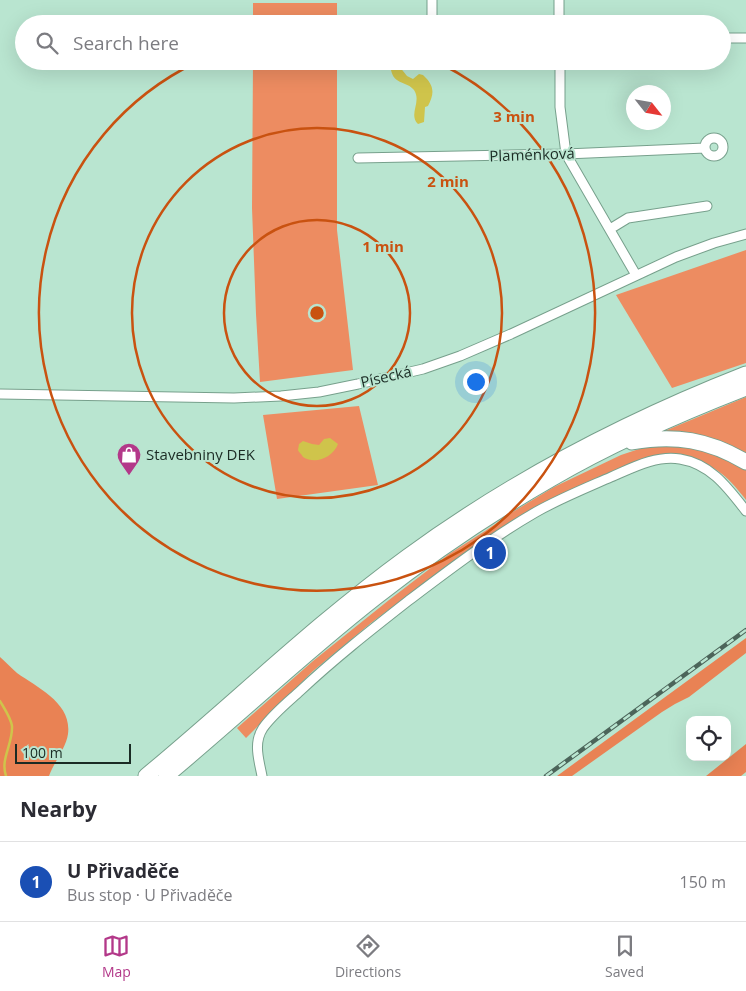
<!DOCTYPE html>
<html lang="en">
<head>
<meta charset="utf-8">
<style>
  :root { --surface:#fff; --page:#f7f7f7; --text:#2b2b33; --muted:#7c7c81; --line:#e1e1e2; --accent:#b33889 }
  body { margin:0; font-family:"Open Sans",sans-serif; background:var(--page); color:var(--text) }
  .controls { position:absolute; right:15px; bottom:15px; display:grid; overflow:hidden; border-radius:10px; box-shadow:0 5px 20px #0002 }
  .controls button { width:45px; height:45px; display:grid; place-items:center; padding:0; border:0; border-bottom:1px solid var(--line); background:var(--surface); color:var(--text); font:25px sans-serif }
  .compass { position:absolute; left:626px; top:85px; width:45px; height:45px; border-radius:50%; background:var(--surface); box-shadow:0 5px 20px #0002; rotate:121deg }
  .scale { position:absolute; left:15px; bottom:12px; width:116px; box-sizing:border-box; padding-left:5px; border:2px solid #1b2b24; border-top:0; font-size:14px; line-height:18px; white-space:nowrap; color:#1b2b24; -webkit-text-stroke:4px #b9e5d0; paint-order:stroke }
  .you { position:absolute; left:475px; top:381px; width:18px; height:18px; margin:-12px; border:4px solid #fff; border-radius:50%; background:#1a73e8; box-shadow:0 0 0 8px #1a73e833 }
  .badge { display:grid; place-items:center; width:32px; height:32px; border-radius:50%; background:var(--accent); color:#fff; font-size:16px; font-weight:700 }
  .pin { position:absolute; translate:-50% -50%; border:2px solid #fff; box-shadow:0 1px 5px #0006 }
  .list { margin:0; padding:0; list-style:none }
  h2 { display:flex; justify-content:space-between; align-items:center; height:65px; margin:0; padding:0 20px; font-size:21px }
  h2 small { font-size:16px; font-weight:400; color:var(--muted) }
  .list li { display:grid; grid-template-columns:32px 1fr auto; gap:15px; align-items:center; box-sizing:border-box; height:80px; padding:0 20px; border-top:1px solid var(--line) }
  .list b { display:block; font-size:19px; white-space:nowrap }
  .list p { margin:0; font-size:16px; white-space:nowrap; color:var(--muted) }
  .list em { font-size:16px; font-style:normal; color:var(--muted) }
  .icon { flex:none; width:28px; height:28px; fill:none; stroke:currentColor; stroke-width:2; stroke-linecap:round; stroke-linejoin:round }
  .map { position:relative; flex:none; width:746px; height:776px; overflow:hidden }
  .search { position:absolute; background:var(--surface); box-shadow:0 5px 20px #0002; left:15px; right:15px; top:15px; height:55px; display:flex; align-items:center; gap:12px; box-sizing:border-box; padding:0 18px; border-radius:28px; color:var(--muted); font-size:19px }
  .sheet { height:145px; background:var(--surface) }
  nav { display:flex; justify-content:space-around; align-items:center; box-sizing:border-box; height:70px; border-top:1px solid var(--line); background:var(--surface); font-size:14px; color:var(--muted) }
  nav a { display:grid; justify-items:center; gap:2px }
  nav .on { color:var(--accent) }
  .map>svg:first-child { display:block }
  .green { fill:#ed8c61 }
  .forest { fill:#e98254 }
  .water { fill:#cfc44b }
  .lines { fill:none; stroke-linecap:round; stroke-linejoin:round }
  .stream { stroke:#cfc44b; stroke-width:2.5 }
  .street-casing { stroke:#77a08c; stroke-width:11 }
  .highway-casing { stroke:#77a08c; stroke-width:17 }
  .street { stroke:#fff; stroke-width:9 }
  .highway { stroke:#fff; stroke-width:15 }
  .rail-casing { stroke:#4c655a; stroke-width:4.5 }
  .rail { stroke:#b9e5d0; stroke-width:2.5; stroke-dasharray:8; stroke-linecap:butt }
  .ring { fill:none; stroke:#c95210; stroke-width:2.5 }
  .labels { text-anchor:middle; stroke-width:4; stroke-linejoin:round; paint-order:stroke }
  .street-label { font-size:15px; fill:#1b2b24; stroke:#b9e5d0 }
  .poi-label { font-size:15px; fill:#1b2b24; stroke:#b9e5d0; text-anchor:start }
  .centre { fill:#c95210; stroke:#b9e5d0; stroke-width:2.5 }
  .ring-label { font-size:15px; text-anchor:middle; font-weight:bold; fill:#c95210; stroke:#b9e5d0; stroke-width:4; stroke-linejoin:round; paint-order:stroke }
</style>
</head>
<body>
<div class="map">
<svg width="746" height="776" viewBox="0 0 746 776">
  <rect width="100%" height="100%" fill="#b9e5d0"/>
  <path class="green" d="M253 3H337V24H253Z
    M253 61H337V230L353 370 260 382 256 314 252 208Z
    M746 250V363L672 388 616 295Z
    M746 397V457L655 435Z
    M359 406 378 485 277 499 263 415Z
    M666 443 709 449 746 468V500C739 491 731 481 722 474 700 456 672 454 644 458L546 502 499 530 439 572 371 623 313 671 246 738 237 728 313 661 389 600 449 554 485 531 511 513 554 487 621 455 648 446Z"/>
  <path class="forest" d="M746 638V653L689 697 675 704 662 712 572 776H557Z
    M0 657C6 662 11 668 17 673 38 688 72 703 68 734 66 748 54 762 49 776H0Z
    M746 744V772L741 776H706Z"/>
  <path class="water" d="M399 66 407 76 413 79 419 74 423 75C434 85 435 93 428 106L425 107 424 122 418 124C408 114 422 102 414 90 407 81 394 85 391 70Z
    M330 438 338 444C333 457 316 465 303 457 303 456 298 451 298 450L299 444 303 441 312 444 319 445 324 439Z"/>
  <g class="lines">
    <path class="stream" d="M0 701C4 708 11 718 12 726 13 744 0 759 6 776"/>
    <defs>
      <path id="street" d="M432 0V24
        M559 0V24
        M722 38H746
        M560 61V107L566 154 636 275
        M705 147a9 9 0 1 1 18 0a9 9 0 1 1-18 0Z
        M358 158 566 154 705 148
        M610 229 628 218 707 206
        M0 394 234 398 281 396 319 392 358 384 423 369 460 356 511 334 676 257 714 243 746 234
        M262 776C259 760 253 743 263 728 273 714 288 702 300 691 334 659 371 630 408 601 449 570 491 538 536 512 559 499 586 488 611 477 632 468 656 455 680 459 711 464 728 488 746 511"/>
      <path id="highway" d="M632 442C675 434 709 440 746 462
        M146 776C233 704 315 624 407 557 511 481 626 421 746 374
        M166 776C237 717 303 654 376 597 431 554 490 514 551 479 613 443 679 414 746 388"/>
    </defs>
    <use href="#street" class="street-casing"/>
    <use href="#highway" class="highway-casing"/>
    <use href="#street" class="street"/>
    <use href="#highway" class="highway"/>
    <defs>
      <path id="rail" d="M546 776 746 630"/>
    </defs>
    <use href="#rail" class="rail-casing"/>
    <use href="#rail" class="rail"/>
  </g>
  <g class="ring">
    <circle cx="317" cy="313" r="93"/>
    <circle cx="317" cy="313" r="185"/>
    <path d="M437 62A278 278 0 1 1 197 62"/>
  </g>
  <defs>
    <symbol id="shop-pin" viewBox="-11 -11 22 30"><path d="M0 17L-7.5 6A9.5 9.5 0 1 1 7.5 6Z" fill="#b33889" stroke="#b9e5d0"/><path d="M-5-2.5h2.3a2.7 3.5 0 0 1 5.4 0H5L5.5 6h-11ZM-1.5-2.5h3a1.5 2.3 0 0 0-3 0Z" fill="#fff"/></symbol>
  </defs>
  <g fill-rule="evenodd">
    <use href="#shop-pin" x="115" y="441" width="28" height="38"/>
  </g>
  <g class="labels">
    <g class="street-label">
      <text transform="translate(532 155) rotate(-2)" y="5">Plaménková</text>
      <text transform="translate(386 377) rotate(-13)" y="5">Písecká</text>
    </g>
    <g class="poi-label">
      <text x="146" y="460">Stavebniny DEK</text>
    </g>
  </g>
  <circle cx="317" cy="313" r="8" class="centre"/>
  <g class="ring-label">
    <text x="514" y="122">3 min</text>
    <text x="448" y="187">2 min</text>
    <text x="383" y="252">1 min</text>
  </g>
</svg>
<div class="controls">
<button><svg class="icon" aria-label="locate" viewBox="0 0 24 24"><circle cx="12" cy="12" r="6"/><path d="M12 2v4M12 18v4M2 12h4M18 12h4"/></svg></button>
</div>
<svg class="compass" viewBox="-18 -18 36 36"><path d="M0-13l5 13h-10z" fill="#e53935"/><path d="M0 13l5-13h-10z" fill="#7c7c81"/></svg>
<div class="scale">100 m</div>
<div class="you"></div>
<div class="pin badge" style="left:490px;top:553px;background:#1a4fb4">1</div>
<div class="search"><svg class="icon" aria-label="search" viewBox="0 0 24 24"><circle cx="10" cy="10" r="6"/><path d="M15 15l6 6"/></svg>Search here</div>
</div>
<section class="sheet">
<h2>Nearby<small></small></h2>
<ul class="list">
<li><span class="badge" style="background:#1a4fb4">1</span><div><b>U Přivaděče</b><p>Bus stop · U Přivaděče</p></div><em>150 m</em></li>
</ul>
</section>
<nav>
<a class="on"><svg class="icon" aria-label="map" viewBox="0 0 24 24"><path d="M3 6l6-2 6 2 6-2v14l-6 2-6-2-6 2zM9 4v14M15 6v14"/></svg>Map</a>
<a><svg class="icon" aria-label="directions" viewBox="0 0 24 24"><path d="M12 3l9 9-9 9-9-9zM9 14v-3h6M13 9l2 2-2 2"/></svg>Directions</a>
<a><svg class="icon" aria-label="saved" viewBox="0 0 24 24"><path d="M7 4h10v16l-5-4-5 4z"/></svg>Saved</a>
</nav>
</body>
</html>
